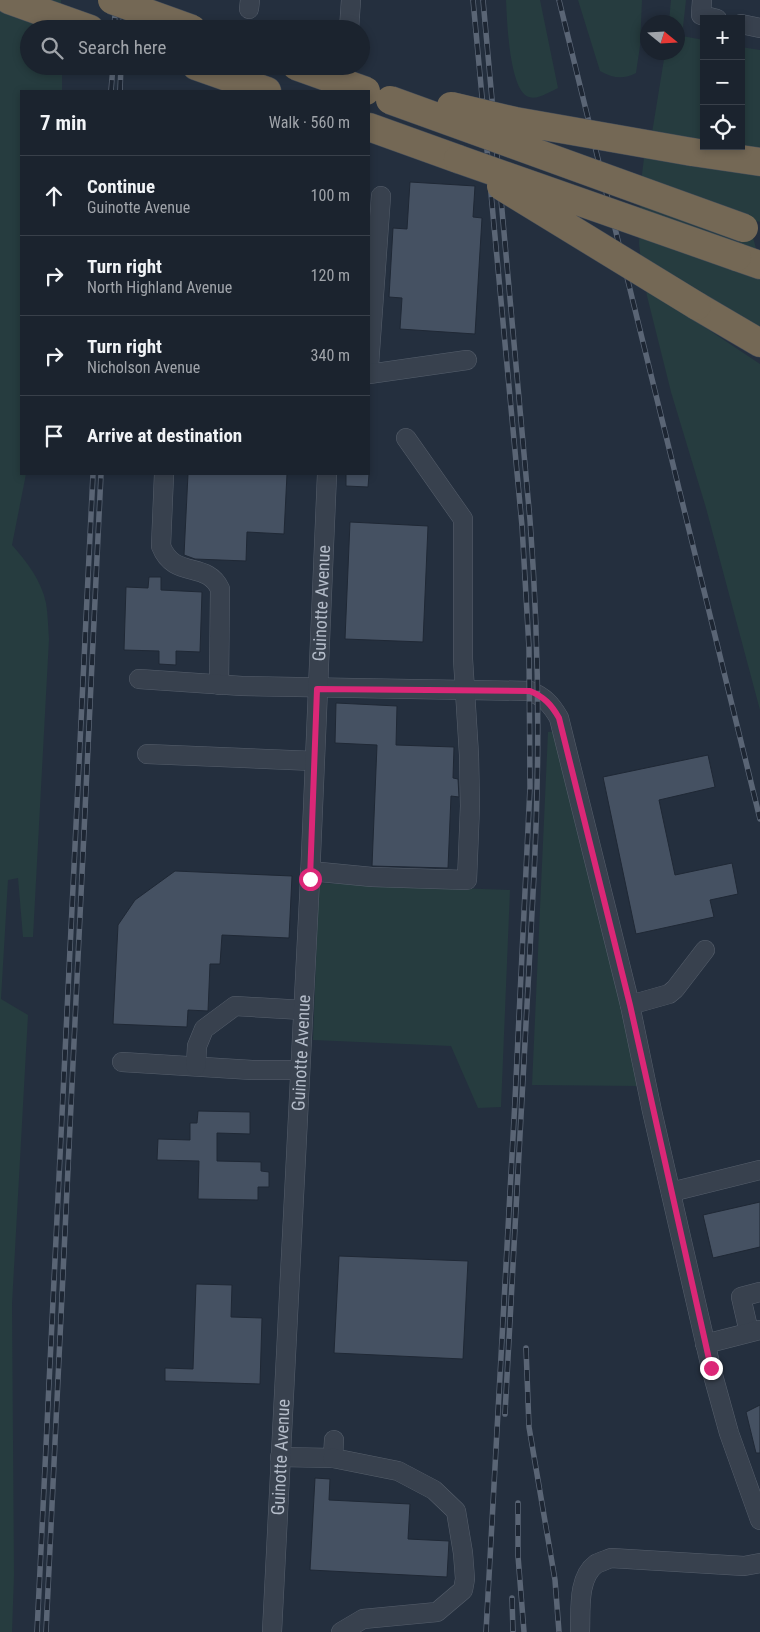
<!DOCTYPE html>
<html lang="en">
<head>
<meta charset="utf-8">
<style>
  :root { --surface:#1b232e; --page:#282f3a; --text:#f1f3f6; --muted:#a0a4aa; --line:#39404a }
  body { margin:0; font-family:"Roboto Condensed",sans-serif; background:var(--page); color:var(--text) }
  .controls { position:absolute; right:15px; top:15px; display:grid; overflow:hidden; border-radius:0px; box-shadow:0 2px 8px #0003 }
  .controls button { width:45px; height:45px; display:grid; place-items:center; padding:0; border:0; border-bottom:1px solid var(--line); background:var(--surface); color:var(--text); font:25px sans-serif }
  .compass { position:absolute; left:640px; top:15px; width:45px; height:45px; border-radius:50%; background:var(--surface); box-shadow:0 2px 8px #0003; rotate:108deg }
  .stop { position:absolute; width:15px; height:15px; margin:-11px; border:4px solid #db2777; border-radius:50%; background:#fff }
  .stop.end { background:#db2777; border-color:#fff; box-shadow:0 1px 5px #0008 }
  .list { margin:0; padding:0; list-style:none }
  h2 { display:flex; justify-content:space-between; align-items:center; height:65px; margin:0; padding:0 20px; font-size:21px }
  h2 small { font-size:16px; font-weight:400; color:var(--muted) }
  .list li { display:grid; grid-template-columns:32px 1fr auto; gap:15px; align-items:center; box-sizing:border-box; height:80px; padding:0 20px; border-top:1px solid var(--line) }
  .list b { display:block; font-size:19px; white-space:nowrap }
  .list p { margin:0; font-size:16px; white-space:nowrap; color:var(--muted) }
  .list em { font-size:16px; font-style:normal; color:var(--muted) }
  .icon { flex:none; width:28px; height:28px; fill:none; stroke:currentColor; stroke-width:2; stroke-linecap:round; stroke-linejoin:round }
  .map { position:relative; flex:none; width:760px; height:1632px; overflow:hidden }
  .search { position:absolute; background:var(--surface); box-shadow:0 2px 8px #0003; left:20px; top:20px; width:350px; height:55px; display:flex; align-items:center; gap:12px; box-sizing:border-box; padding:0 18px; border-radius:28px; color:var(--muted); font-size:19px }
  .panel { position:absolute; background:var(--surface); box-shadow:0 2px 8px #0003; left:20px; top:90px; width:350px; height:385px; border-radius:0px }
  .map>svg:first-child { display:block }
  .green { fill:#263c3f }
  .building { fill:#455162; stroke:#1f2835 }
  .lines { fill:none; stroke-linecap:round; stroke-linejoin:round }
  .minor-casing { stroke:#565f6c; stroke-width:20 }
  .highway-casing { stroke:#434c59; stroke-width:29 }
  .minor { stroke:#38414e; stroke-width:19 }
  .highway { stroke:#746855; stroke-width:28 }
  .rail-casing { stroke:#5a6575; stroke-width:5.5 }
  .rail { stroke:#1d2633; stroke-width:4; stroke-dasharray:11; stroke-linecap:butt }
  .highway-bridge-casing { stroke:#434c59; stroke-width:29; stroke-linecap:butt }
  .highway-bridge { stroke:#746855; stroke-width:28 }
  .route { stroke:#db2777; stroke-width:6 }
  .labels { text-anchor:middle; stroke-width:4.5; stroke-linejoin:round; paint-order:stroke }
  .street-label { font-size:18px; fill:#b4bcc9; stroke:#1d2633 }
</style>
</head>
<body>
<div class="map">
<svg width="760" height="1632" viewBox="0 0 760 1632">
  <rect width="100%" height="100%" fill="#242f3e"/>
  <path class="green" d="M0 0H61L62 29H29V66H62V91H21V474H26L12 545C27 562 41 580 46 603 48 615 48 627 49 639L33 937H23L18 878 8 880 1 999 28 1015 12 1304 14 1575 12 1632H0Z
    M506 0H540L558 88C549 92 538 100 529 97 509 91 507 19 506 0Z
    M578 0H642L640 46 636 73C623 80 613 78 600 71Z
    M671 0H686L682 36 704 40V142L760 172V222L748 219 760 263V332L696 297 700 324 760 364V710L706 508 671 392 647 296 641 260 639 244 641 182 644 158 652 133 665 53 678 52V22H669Z
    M741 47 760 50V150L741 146Z
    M557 731 639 1086 532 1085 548 732Z
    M319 883 510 890 501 1107 478 1108 451 1046 313 1040Z"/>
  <path class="building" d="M410 182 475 186 473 217 482 218 475 334 400 329 402 298 389 297 393 228 407 229Z
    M188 474H287L284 534 247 532 246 561 195 559 184 555Z
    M346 474H369L368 487 346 486Z
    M350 522 428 526 423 642 345 639Z
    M149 577H161V590L202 592 200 652 176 651V665L159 664V651L124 650 126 587 148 588Z
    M336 703 397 706 396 745 454 747 453 778 458 779 459 797 451 796 448 868 372 866 377 745 335 743Z
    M708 755 715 787 659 800 675 875 732 863 738 894 710 900 714 917 636 934 603 777Z
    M175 871 292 876 289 938 222 935 220 964H210L208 1011 188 1010 187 1027 113 1024 118 925 135 900Z
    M198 1111 250 1112V1134L217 1133V1161L261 1162V1171L269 1172V1187H258V1200L198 1199 199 1161 157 1160 158 1139 190 1140V1123H197Z
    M760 1202V1247L713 1258 703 1215Z
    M339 1256 468 1261 463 1359 334 1353Z
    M196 1284 232 1285 231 1317 262 1318 260 1384 165 1381V1368L193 1369Z
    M760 1405V1453H756L746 1412Z
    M315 1478 330 1479 329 1500 410 1504 408 1539 449 1541 447 1577 310 1570Z"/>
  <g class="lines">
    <defs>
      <g id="minor">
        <path d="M702 0 701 15 717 19"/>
        <path d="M249 9 250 0"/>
        <path d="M741 24 760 28"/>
        <path d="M349 29 351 0"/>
        <path d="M369 365 381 196"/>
        <path d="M369 374 467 360"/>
        <path d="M164 474 161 546C174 580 207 560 220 589L219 685"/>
        <path d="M139 679 242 686 530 691C544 697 551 704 559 718L630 1005 652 1111 711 1368 729 1433 760 1520"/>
        <path d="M147 754 314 761"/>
        <path d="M310 871 372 877 467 880 470 806 469 755 463 659V519L406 438"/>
        <path d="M630 1005 669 994 675 989 705 950"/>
        <path d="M122 1062 252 1070H300"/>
        <path d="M196 1066 197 1046 204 1029 235 1006 303 1010"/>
        <path d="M671 1192 760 1170"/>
        <path d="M749 1332 741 1297 760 1292"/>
        <path d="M705 1344 760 1330"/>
        <path d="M280 1457 333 1458 334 1440"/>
        <path d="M333 1458 398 1471 434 1490 456 1511 463 1553 465 1579 463 1590 437 1612 363 1619 341 1632"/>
        <path id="s1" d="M272 1632 310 879 327 474"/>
        <path d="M580 1632C581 1611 577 1578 596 1564 600 1562 606 1560 611 1558L744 1566 760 1563"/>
      </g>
      <path id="highway" d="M9 0 90 29
        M196 66 267 91
        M369 127 458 159
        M692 152 760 162
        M737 257 760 265
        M697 306 760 343"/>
    </defs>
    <use href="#minor" class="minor-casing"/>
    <use href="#highway" class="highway-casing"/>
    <use href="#minor" class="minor"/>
    <use href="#highway" class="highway"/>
    <defs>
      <path id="rail" d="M473 0 522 526 529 648 530 787 515 1100 486 1632
        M483 0 530 520C539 639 540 757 534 875L505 1414
        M559 0 760 819
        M114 29 116 0
        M123 29 124 0
        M111 91 113 66
        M120 91 121 66
        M526 1348 529 1427 555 1580 559 1632
        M518 1503V1556L524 1632
        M512 1598 513 1632
        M37 1632 93 474
        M46 1632 101 474"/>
    </defs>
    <use href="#rail" class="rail-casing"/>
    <use href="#rail" class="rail"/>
    <defs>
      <path id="highway-bridge" d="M112 0 192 29
        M296 66 366 91
        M390 100 744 228
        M451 106 515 121 692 152
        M458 159 737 257
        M501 186 697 306"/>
    </defs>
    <use href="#highway-bridge" class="highway-bridge-casing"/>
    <use href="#highway-bridge" class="highway-bridge"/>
  </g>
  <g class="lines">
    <path class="route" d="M310 879 317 689 530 691C544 697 551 704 559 718L630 1005 711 1368"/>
  </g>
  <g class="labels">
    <g class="street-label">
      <text dy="6" stroke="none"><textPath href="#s1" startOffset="1030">Guinotte Avenue</textPath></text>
      <text dy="6" stroke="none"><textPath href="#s1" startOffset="580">Guinotte Avenue</textPath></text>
      <text dy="6" stroke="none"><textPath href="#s1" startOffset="175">Guinotte Avenue</textPath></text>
    </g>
  </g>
</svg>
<div class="controls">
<button>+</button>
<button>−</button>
<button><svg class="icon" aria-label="locate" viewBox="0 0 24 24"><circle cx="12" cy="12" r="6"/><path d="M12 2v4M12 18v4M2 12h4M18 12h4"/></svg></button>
</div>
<svg class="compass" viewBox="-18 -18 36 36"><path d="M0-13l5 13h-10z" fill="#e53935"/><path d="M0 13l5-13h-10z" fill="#a0a4aa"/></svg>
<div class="stop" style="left:310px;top:879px"></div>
<div class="stop end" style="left:711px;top:1368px"></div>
<div class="search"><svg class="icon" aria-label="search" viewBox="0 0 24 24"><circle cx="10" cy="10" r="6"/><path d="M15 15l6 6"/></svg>Search here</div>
<section class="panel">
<h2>7 min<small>Walk · 560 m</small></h2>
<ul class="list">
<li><svg class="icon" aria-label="ahead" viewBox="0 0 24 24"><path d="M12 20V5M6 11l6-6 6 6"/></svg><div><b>Continue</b><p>Guinotte Avenue</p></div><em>100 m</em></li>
<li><svg class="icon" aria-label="right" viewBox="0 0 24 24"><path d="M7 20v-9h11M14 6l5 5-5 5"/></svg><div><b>Turn right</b><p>North Highland Avenue</p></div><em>120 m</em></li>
<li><svg class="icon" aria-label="right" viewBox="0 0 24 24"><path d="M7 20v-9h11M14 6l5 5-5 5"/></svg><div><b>Turn right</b><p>Nicholson Avenue</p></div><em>340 m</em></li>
<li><svg class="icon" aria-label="arrive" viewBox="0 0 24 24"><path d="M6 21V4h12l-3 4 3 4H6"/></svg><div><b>Arrive at destination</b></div></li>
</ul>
</section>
</div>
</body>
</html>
